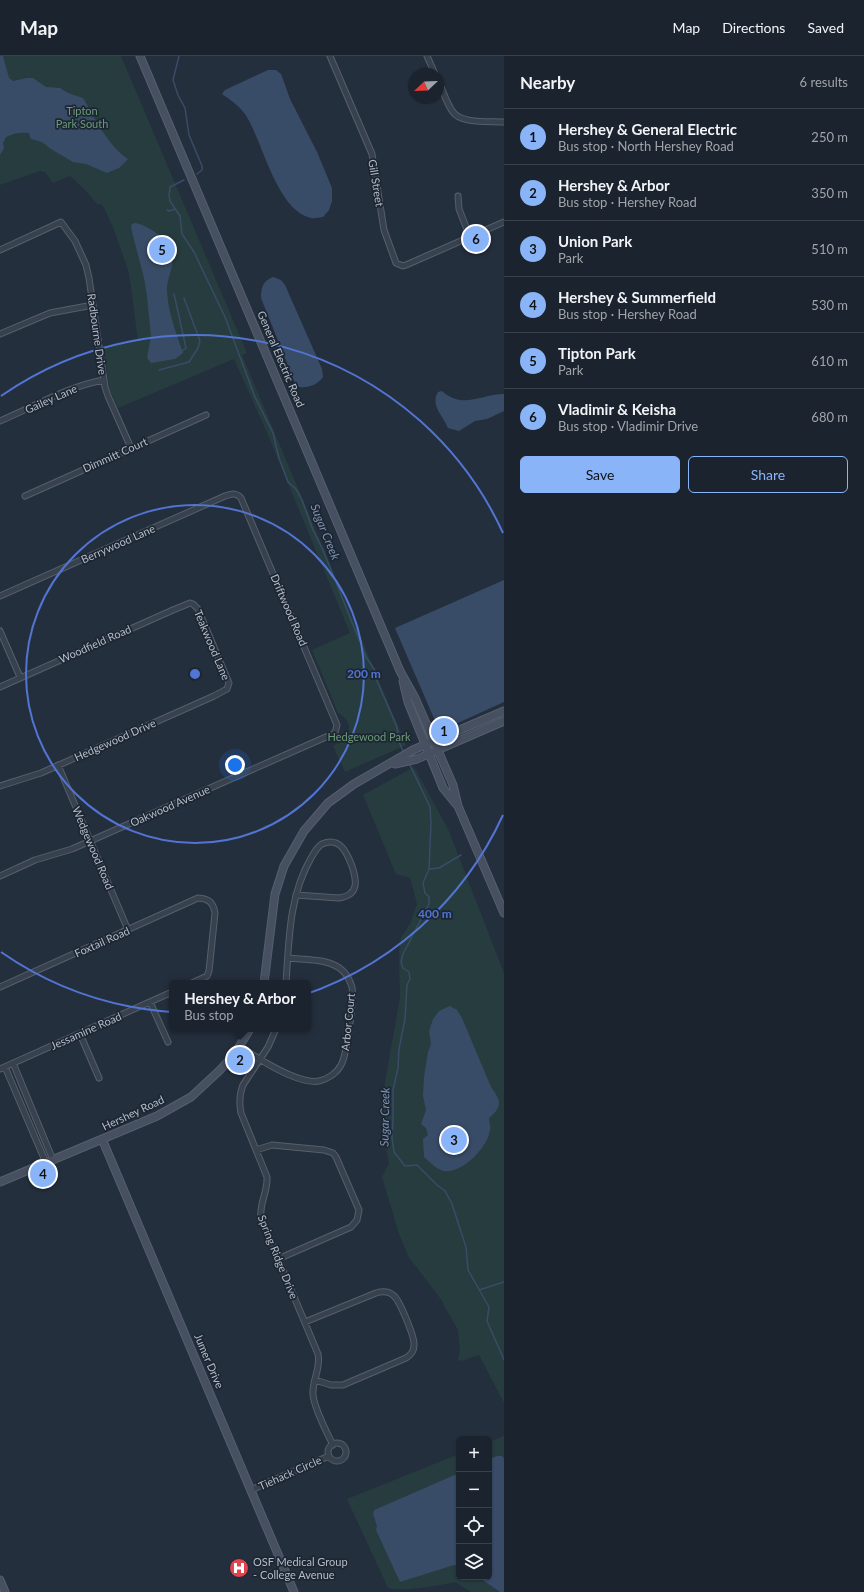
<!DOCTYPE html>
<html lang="en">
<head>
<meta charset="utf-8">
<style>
  :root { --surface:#1b232e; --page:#282f3a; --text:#f1f3f6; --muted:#a0a4aa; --line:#39404a; --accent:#8ab4f8 }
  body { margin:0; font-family:Lato,sans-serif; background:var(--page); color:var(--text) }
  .controls { position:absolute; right:12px; bottom:12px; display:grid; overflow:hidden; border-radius:6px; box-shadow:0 1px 3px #0004 }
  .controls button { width:36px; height:36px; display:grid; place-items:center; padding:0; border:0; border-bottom:1px solid var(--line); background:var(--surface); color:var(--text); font:20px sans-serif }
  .compass { position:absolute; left:408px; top:12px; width:36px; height:36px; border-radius:50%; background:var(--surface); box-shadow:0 1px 3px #0004; rotate:247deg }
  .you { position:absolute; left:235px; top:709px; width:14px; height:14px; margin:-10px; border:3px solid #fff; border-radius:50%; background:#1a73e8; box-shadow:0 0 0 6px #1a73e833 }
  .badge { display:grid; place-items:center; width:26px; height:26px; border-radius:50%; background:var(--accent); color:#111; font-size:13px; font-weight:700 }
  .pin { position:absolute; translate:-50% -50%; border:2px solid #fff; box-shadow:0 1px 4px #0006 }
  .popup { position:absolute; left:169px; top:924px; width:142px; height:52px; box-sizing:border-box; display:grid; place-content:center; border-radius:6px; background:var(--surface); filter:drop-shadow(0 1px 3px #0005); font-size:13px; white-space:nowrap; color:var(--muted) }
  .popup b { font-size:15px; color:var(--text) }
  .popup::after { content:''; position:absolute; left:50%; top:100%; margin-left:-8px; border:8px solid transparent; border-top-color:var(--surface) }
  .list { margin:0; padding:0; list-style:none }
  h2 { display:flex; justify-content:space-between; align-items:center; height:52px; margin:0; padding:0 16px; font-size:17px }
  h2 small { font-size:13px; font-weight:400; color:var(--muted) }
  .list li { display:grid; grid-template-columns:26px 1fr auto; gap:12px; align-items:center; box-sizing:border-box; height:56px; padding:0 16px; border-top:1px solid var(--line) }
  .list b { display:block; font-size:15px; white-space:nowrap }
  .list p { margin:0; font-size:13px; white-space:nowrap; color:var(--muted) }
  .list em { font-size:13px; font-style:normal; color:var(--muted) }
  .actions { display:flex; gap:8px; padding:12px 16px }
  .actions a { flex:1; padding:9px 0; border:1px solid var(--accent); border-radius:6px; text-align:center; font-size:14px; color:var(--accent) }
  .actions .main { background:var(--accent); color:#111 }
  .icon { flex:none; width:22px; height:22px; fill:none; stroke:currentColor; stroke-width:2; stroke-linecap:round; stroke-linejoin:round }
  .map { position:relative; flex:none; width:504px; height:1536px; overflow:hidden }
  header { display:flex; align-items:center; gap:24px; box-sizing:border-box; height:56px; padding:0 20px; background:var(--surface); border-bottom:1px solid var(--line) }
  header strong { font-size:19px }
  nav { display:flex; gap:22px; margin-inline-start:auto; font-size:14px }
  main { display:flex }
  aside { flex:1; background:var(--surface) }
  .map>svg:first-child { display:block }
  .green { fill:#263c3f }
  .water { fill:#394c67 }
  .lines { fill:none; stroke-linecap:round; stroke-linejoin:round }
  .stream { stroke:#394c67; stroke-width:1.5 }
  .street-casing { stroke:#565f6c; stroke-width:7 }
  .secondary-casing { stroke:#565f6c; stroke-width:9 }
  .street { stroke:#38414e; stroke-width:5 }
  .secondary { stroke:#465061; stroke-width:7 }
  .ring { fill:none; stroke:#5274d3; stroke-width:2 }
  .labels { text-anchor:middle; stroke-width:3.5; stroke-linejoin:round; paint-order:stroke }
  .park-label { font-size:11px; fill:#6b9a76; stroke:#1d2633 }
  .street-label { font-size:11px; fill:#b4bcc9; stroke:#1d2633 }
  .poi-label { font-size:11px; fill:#b4bcc9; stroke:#1d2633; text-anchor:start }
  .water-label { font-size:12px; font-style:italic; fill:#7c92b1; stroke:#1d2633 }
  .centre { fill:#5274d3; stroke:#1d2633; stroke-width:2 }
  .ring-label { font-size:12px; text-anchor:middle; font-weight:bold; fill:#5274d3; stroke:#1d2633; stroke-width:3.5; stroke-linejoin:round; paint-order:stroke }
</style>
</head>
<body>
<header>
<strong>Map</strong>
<nav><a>Map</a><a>Directions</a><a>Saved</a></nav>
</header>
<main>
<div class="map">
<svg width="504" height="1536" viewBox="0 0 504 1536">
  <rect width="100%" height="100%" fill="#242f3e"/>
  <path class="green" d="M0 0H121L247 297 242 299 406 689 345 716 333 690C349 682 357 668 338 657L312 594 350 577 268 379 234 303 118 352 109 332 104 290 138 285 129 217 113 171 103 150 100 148 98 149 85 134 70 120 53 127 45 116 40 115 0 129Z
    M414 711 448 773 504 917V1347L479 1299 461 1305 458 1303 460 1295 458 1274 440 1242 408 1200 398 1175 382 1121 389 1107 381 1067V1049L400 941 399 895 401 881 410 868 417 848 410 822 396 818 363 739Z
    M504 1380V1402L502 1400H497L489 1403V1386Z
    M459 1398V1417L374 1454 373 1458 378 1470 454 1509 459 1510V1521H478L500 1536H471L455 1526C436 1530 405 1536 388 1532L347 1443Z"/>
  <path class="water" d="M0 0H3L9 22 13 25 27 22H33L46 31 60 32 68 37 83 42C95 62 108 90 128 103L119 112 107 117 86 108 73 106 51 93 42 86 31 83 29 77C20 76 14 77 6 81L3 87 4 92 0 99Z
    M268 14H276L281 18 290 43 317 96 332 132V145L329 154 323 161C320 161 314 163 311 162 276 154 263 85 245 58 239 50 231 44 222 38L225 34Z
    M134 167C145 167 169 184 172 195 176 208 166 222 167 235 168 256 176 277 183 297L175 303 151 307 147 302 151 280 147 240 144 222 132 176 131 169Z
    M273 221 281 224 285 229 322 313 323 321C317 329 309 332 299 331L295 327 261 242C261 231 263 225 273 221Z
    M442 335C463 354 481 338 504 338V355L487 363 475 365 459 375 448 372C443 360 430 349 438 336Z
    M504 524V646L440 675 439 674 395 572Z
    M450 950 457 954 462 962 491 1031C501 1045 503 1050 489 1062 489 1066 491 1070 490 1074 488 1091 462 1118 444 1115 437 1114 430 1106 424 1101L423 1083 428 1079 426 1072 421 1068 426 1054 423 1040 424 1021 428 996 431 988 429 975 433 963 439 955Z
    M497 1400H502L504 1402V1536H500L478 1521H489V1403Z
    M459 1417V1510L454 1509 400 1526 376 1474 377 1470 373 1458 374 1454Z"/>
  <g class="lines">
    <path class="stream" d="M179 0 173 24 178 39 185 52 189 79 202 110V114L197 118
      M184 124 170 131 169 139 170 145 180 160 182 178 194 196 225 261 255 341 273 377 279 402 288 426 296 433 302 444 313 474 323 494 366 601 376 616 377 625 397 671 399 686 404 697
      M167 154 169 155 175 153
      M174 238 186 292 182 295
      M159 314 189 306 198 292 200 285 184 242
      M409 707 430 751 431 767 429 813 423 827 425 837 429 841V848L403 898 401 906 403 912 409 916 410 923 407 929 405 963 399 993 398 1012 393 1034V1065L392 1082 394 1096 405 1110 417 1109 437 1129 445 1135 452 1148 466 1191 468 1214 489 1251 487 1265 504 1304
      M429 813 439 812 461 799
      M479 1234 504 1226"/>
    <defs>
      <path id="street" d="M330 0 372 98 384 174 396 207 403 210 406 209 504 166
        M427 0 435 18
        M438 24C443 34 446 47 453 56 461 68 490 65 504 66
        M458 140 459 153 470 181
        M0 194 61 166 75 185 86 209 89 222 105 331 108 340 131 392
        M0 278 50 257 93 249
        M0 365C33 351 69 330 104 324
        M25 440 206 359
        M0 540 225 440C231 438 236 436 241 442L337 669 335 677 72 793 35 804 0 820
        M0 575 20 621
        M0 631 173 554 190 547 193 548 198 553 229 627 227 633 214 640 41 717 0 730
        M58 709 128 874
        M286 927C289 884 289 840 311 802 314 797 317 791 322 788 340 780 347 797 352 810 357 825 359 839 339 842L296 839
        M0 931 198 842C209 843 213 846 215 857L209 915 207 920 192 927
        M150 946 168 986
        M276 973 268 991 243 1029C239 1039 239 1047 241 1057L267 1121C268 1136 259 1147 261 1162L318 1298C321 1312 313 1322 313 1336 312 1348 327 1377 333 1389
        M80 978 99 1022
        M239 990C257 1002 298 1029 319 1025 328 1023 337 1017 341 1009 347 999 354 943 352 931 350 925 347 919 343 915 330 902 305 904 288 902
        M13 1007 53 1104
        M5 1011 46 1107
        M0 1013 172 936
        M256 1094 272 1089 324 1094 333 1097 336 1101 359 1154 357 1164 351 1171 278 1203
        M305 1266 376 1237C383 1235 389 1235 394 1240 400 1245 415 1282 414 1289 414 1295 411 1299 406 1302L343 1329H331L315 1324
        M328 1396a9 9 0 1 1 18 0a9 9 0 1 1-18 0Z
        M251 1434 329 1400"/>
      <path id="secondary" d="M140 0 400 615 415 642 453 729 458 750 504 857
        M403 625 408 646 443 732 456 748
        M395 708 417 703 504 665
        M264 927 275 838 284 810 304 775 328 747 354 728 413 694 504 655
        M102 1083 294 1536
        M0 1126 157 1060 191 1041 219 1015 234 999 250 973
        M0 1524 5 1536"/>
    </defs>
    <use href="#street" class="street-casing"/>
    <use href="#secondary" class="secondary-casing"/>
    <use href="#street" class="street"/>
    <use href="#secondary" class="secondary"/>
  </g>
  <g class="ring">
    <circle cx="195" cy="618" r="169"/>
    <path d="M503 759A339 339 0 0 1 1 896M1 340A339 339 0 0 1 503 477"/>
  </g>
  <defs>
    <symbol id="hospital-disc" viewBox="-11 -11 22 22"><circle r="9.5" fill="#e0444e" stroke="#1d2633"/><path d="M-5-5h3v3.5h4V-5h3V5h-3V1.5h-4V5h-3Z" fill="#fff"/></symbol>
  </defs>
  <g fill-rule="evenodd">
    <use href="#hospital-disc" x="228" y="1501" width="22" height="22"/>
  </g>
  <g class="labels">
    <g class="park-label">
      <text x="82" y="59">Tipton<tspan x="82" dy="13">Park South</tspan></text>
      <text x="369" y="685">Hedgewood Park</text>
    </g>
    <g class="street-label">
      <text transform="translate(376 127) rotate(81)" y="4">Gill Street</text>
      <text transform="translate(97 278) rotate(82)" y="4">Radbourne Drive</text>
      <text transform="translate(281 303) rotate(67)" y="4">General Electric Road</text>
      <text transform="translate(51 343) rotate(-24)" y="4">Gailey Lane</text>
      <text transform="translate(115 399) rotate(-24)" y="4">Dimmitt Court</text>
      <text transform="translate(118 488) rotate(-24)" y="4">Berrywood Lane</text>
      <text transform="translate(289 554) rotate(67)" y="4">Driftwood Road</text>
      <text transform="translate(95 588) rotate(-24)" y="4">Woodfield Road</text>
      <text transform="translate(212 589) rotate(67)" y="4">Teakwood Lane</text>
      <text transform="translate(115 684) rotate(-24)" y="4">Hedgewood Drive</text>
      <text transform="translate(170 750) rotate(-24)" y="4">Oakwood Avenue</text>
      <text transform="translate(93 792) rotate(67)" y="4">Wedgewood Road</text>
      <text transform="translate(102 886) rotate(-24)" y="4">Foxtail Road</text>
      <text transform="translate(348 966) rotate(-84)" y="4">Arbor Court</text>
      <text transform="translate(86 975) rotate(-24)" y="4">Jessamine Road</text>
      <text transform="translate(133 1057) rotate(-25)" y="4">Hershey Road</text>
      <text transform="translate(278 1201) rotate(68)" y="4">Spring Ridge Drive</text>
      <text transform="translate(209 1305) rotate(67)" y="4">Jumer Drive</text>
      <text transform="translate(290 1417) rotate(-24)" y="4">Tiehack Circle</text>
    </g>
    <g class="poi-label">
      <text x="253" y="1510">OSF Medical Group<tspan x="253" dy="13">- College Avenue</tspan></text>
    </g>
    <g class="water-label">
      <text transform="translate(325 476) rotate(68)" y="4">Sugar Creek</text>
      <text transform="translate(385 1061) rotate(-89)" y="4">Sugar Creek</text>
    </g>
  </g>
  <circle cx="195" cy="618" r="6" class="centre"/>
  <g class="ring-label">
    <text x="364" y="622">200 m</text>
    <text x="435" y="862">400 m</text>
  </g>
</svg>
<div class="controls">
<button>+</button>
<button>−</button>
<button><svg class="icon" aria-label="locate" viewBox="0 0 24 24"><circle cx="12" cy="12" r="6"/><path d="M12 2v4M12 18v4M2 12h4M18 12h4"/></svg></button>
<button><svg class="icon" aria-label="layers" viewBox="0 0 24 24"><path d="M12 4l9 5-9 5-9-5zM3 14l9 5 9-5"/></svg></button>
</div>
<svg class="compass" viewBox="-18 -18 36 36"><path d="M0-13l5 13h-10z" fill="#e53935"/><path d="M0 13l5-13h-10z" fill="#a0a4aa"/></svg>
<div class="you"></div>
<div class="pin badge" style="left:444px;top:675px">1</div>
<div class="pin badge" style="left:240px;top:1004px">2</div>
<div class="popup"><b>Hershey &amp; Arbor</b>Bus stop</div>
<div class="pin badge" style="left:454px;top:1084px">3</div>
<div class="pin badge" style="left:43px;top:1118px">4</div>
<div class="pin badge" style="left:162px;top:194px">5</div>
<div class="pin badge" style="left:476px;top:183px">6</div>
</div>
<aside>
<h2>Nearby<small>6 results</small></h2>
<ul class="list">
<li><span class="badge">1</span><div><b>Hershey &amp; General Electric</b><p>Bus stop · North Hershey Road</p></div><em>250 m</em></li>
<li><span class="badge">2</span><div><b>Hershey &amp; Arbor</b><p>Bus stop · Hershey Road</p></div><em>350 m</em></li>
<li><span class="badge">3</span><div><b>Union Park</b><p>Park</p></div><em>510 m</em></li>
<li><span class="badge">4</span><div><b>Hershey &amp; Summerfield</b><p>Bus stop · Hershey Road</p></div><em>530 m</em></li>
<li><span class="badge">5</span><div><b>Tipton Park</b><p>Park</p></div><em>610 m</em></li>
<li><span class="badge">6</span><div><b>Vladimir &amp; Keisha</b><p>Bus stop · Vladimir Drive</p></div><em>680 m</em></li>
</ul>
<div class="actions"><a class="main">Save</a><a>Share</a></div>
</aside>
</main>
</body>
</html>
